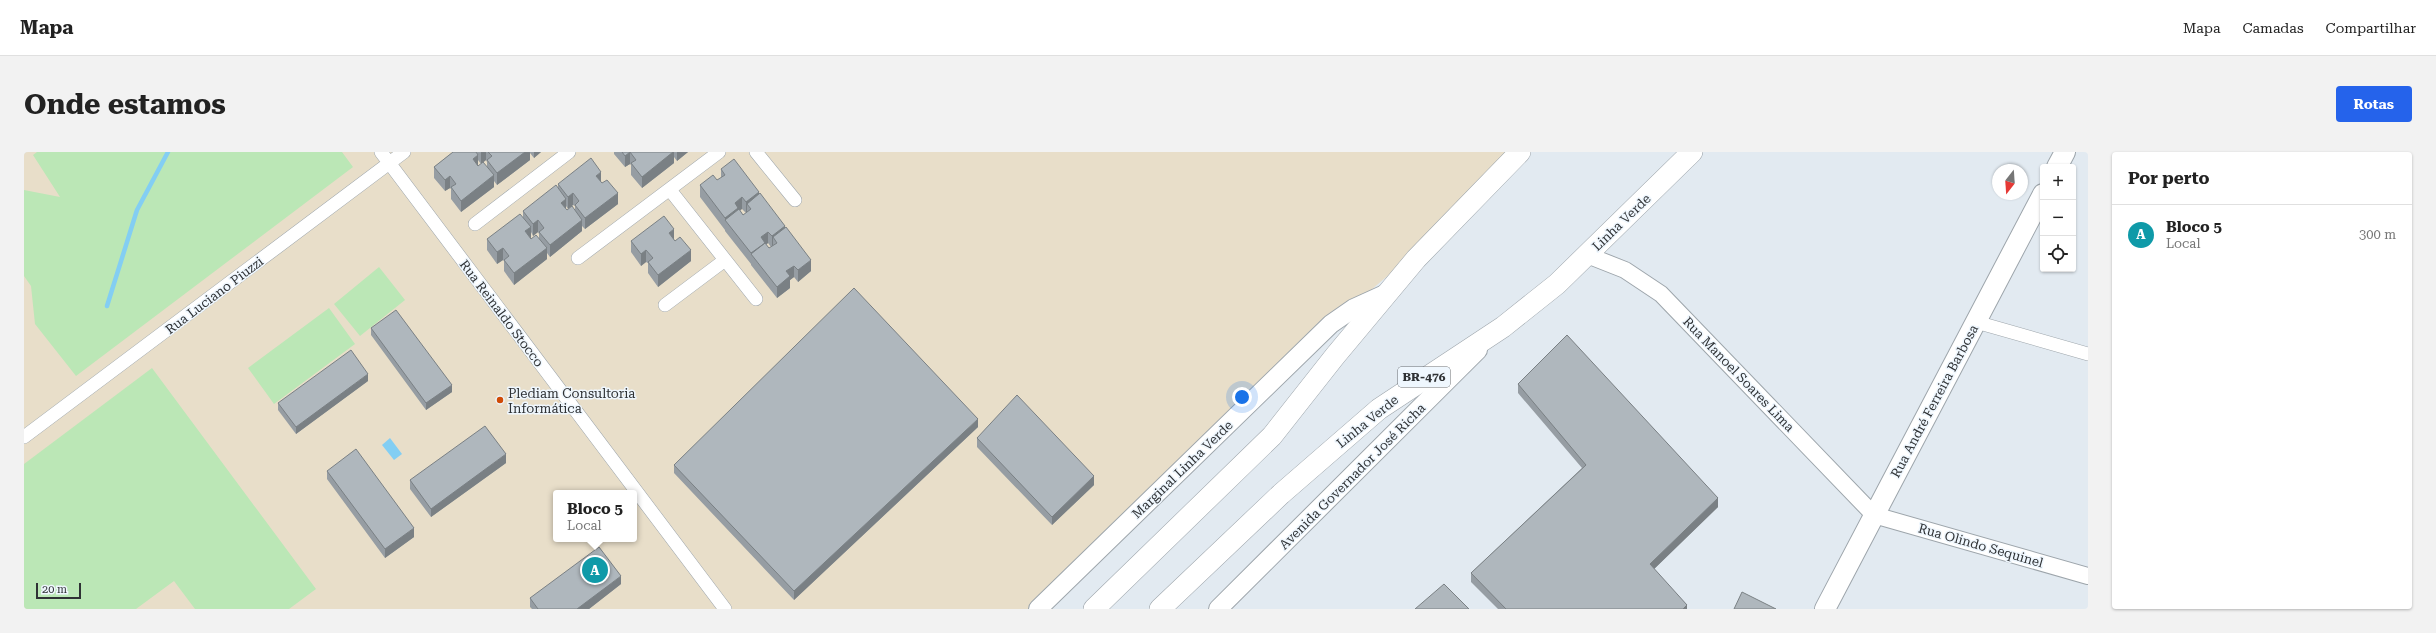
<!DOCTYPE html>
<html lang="pt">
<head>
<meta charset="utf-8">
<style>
  :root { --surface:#fff; --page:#f2f2f2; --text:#222; --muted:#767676; --line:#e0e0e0; --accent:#2563eb }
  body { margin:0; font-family:"Roboto Serif",serif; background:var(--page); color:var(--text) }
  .controls { position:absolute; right:12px; top:12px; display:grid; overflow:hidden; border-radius:4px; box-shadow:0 1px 3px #0004 }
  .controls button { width:36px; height:36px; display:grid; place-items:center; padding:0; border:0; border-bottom:1px solid var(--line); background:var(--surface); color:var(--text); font:20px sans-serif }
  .compass { position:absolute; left:1968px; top:12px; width:36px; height:36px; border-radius:50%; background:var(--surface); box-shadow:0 1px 3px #0004; rotate:197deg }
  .scale { position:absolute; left:12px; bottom:10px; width:45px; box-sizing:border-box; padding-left:4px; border:2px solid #2f3235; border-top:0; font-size:11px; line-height:14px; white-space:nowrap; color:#2f3235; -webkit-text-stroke:3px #eff7fe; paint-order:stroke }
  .you { position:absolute; left:1218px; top:245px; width:14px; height:14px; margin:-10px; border:3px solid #fff; border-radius:50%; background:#1a73e8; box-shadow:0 0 0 6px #1a73e833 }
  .badge { display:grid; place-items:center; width:26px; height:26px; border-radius:50%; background:var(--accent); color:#fff; font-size:13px; font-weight:700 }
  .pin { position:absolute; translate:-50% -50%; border:2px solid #fff; box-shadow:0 1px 4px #0006 }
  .popup { position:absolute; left:529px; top:338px; width:84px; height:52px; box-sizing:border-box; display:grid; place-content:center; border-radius:4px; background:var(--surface); filter:drop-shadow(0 1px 3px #0005); font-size:13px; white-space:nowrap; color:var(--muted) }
  .popup b { font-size:15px; color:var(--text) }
  .popup::after { content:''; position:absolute; left:50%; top:100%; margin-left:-8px; border:8px solid transparent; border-top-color:var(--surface) }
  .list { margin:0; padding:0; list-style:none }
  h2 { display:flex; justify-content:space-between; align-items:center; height:52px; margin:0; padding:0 16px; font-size:17px }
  h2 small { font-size:13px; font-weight:400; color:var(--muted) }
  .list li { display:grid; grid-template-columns:26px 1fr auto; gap:12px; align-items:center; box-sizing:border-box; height:60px; padding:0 16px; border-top:1px solid var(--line) }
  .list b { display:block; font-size:15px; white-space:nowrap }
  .list p { margin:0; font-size:13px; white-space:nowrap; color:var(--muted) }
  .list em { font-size:13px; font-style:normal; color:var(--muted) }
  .icon { flex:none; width:22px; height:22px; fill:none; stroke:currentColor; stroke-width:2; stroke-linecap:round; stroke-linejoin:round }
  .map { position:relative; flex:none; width:2064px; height:457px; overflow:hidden; border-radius:4px }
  header { display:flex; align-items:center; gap:24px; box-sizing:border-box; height:56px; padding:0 20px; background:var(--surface); border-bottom:1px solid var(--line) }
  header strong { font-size:19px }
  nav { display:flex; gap:22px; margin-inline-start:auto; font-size:14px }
  .intro { display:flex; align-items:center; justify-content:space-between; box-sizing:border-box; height:96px; padding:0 24px }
  h1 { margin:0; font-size:28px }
  .button { padding:10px 18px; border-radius:4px; background:var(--accent); color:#fff; font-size:14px; font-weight:700 }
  main { display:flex; gap:24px; padding:0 24px }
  aside { flex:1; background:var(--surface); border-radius:4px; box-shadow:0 1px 3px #0004 }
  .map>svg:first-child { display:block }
  .industrial { fill:#e8dec9; fill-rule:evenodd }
  .green { fill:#bbe7b6 }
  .water { fill:#83cef3 }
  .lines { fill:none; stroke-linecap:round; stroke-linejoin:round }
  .stream { stroke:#83cef3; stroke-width:4.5 }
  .minor-casing { stroke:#9da5ab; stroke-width:14 }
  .tertiary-casing { stroke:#9da5ab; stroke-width:18 }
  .secondary-casing { stroke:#9da5ab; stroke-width:20 }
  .primary-casing { stroke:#9da5ab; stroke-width:22 }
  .trunk-casing { stroke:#9da5ab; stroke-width:22 }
  .minor { stroke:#fff; stroke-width:13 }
  .tertiary { stroke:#fff; stroke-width:16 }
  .secondary { stroke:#fff; stroke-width:18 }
  .primary { stroke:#fff; stroke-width:20 }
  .trunk { stroke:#fff; stroke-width:21 }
  .wall { fill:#969da3; fill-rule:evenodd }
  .shaded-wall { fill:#7a8084 }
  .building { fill:#afb7bd; stroke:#7a8084 }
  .poi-dot { fill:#d04b06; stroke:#eff7fe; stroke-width:1.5 }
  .labels { text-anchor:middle; stroke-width:3; stroke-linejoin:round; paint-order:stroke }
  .shield { fill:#eff7fe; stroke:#696d71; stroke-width:1 }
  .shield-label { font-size:12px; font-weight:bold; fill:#2f3235 }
  .street-label { font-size:13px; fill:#2f3235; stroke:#eff7fe }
  .poi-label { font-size:13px; fill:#2f3235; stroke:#eff7fe; text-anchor:start }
</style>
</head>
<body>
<header>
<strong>Mapa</strong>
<nav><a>Mapa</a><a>Camadas</a><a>Compartilhar</a></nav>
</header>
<div class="intro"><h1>Onde estamos</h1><a class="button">Rotas</a></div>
<main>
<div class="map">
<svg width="2064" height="457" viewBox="0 0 2064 457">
  <rect width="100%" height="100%" fill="#e2eaf1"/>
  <path class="industrial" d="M0 0H1496L1434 64 1307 172 1014 457H0ZM532 341H610V387H532Z"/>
  <path class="green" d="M13 0H318L329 15 52 224 11 172 7 134 0 124V38L36 45 9 3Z
    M355 115 381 148 336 184 310 152Z
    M305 156 331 192 250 252 224 216Z
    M128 216 292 437 265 457H171L150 429 112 457H0V312Z"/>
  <path class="water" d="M366 286 378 302 370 308 358 293Z"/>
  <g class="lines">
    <path class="stream" d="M83 154 113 58 144 0"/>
    <defs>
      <path id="minor" d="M357 0 701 457
        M732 0 771 48
        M646 38 732 147
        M451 72 545 0
        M554 106 695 0
        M641 153 701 108
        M1952 170 2064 202
        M0 285 380 0"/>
      <path id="tertiary" d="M1563 103 1601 118 1637 142 1850 363 2064 424"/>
      <path id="secondary" d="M1014 457 1307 172 1330 156 1363 141
        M1194 457 1454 198"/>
      <path id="primary" d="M2033 15 2041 0
        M1801 457 2019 42"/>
      <path id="trunk" d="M1070 457 1248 284 1311 204 1392 107 1496 0
        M1136 457 1257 342 1355 257 1479 175 1533 132 1668 0"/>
    </defs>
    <use href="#minor" class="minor-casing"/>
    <use href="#tertiary" class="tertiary-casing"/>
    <use href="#secondary" class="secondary-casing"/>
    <use href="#primary" class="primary-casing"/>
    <use href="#trunk" class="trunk-casing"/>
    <use href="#minor" class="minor"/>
    <use href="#tertiary" class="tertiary"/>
    <use href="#secondary" class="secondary"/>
    <use href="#primary" class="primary"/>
    <use href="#trunk" class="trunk"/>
  </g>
  <path class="wall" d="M429 0H517L510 6 506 1V8L473 33 470 29V35L437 60 427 47V37L426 36 421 39 410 26V15ZM454 8 457 12 462 8 463 10V15L454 14Z
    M590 0H664L653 9 650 5V11L618 36 607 23V13L606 12 601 15 590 2Z
    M697 17 735 42 761 76 787 119 774 130 770 125 766 128V136L753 146 727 113V112L701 79V78L676 45V33L693 28 697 26ZM718 57 722 61 719 63 716 58ZM744 91 747 95 745 96 742 93Z
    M577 31 594 52 561 77 558 74V79L526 105 523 101V107L490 133 480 119V109L479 108 473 112 463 98V87L499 65V59L534 36V32ZM549 53 551 54V58H542V54L544 57ZM507 80 509 84 514 80 515 82V86L507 87Z
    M650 88 667 109 634 135 624 121V111L622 110 617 114 607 100V89Z
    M347 176 428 240 402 258 347 183Z
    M344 229 272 282 254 258V251Z
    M1494 232 1694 355 1630 417 1663 457H1474L1447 430V421L1558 316 1494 241Z
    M954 275 770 448 650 321V313Z
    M953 286 1070 333 1028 373 953 295Z
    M482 311 407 365 386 337V328Z
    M303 319 390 385 361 406 303 327Z
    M597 432 565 457H508L506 455V446Z"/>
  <path class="shaded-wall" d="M457 0H462V8L457 12Z
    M501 0H506V8L473 33V21Z
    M510 0H517L510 6Z
    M606 0V12L601 15V4Z
    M649 0H650V11L618 36V25Z
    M653 0H664L653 9Z
    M454 3V14L449 7Z
    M577 20V31L572 24Z
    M470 23V35L437 60V49Z
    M426 24V36L421 39V28Z
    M735 40V51L723 52V61H722V50Z
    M549 41V53L544 57V45Z
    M594 41V52L561 77V66Z
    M718 45V57L701 68V78V66L711 51Z
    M542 47V58L537 51Z
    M514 68V80L509 84V72Z
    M558 68V79L526 105V93Z
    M761 74V85H749V95L748 96V84Z
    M507 75V87L501 79Z
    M650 77V89L645 81Z
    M744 80V91L727 102V112V101L737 85Z
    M479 96V108L473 112V100Z
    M523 96V107L490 133V121Z
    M622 98V110L617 114V102Z
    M667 98V109L634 135V123Z
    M787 108V119L774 130V118Z
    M770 114V125L766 128V136L753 146V135L762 119Z
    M344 222V229L272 282V275Z
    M428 233V240L402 258V251Z
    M954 267V275L770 448V439Z
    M482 302V311L407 365V357Z
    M1070 324V333L1028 373V365Z
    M1694 346V355L1626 421V412Z
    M390 376V385L361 406V397Z
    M597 424V432L565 457H553Z
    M1663 453V457H1659Z"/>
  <path class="building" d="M429 0H452L454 3 449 7 454 14 459 10 470 23 437 49 427 35 432 32 426 24 421 28 410 15Z
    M464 0H501L473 21 463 8 468 4Z
    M598 0H649L618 25 607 11 612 8 606 0 601 4Z
    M567 6 577 20 572 24 578 31 583 28 594 41 561 66 551 53 555 49 549 41 544 45 534 32Z
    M710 7 735 40 722 50 718 45 711 51 714 56 701 66 676 33 689 23 693 28 701 23 697 17Z
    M532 33 542 47 537 51 543 58 548 54 558 68 526 93 515 80 520 76 514 68 509 72 499 59Z
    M736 41 761 74 748 84 744 80 737 85 741 91 727 101 701 68 715 57 719 63 727 57 723 52Z
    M496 62 507 75 501 79 507 87 512 83 523 96 490 121 480 108 485 104 479 96 473 100 463 87Z
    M640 64 650 77 645 81 651 89 656 85 667 98 634 123 624 110 629 106 622 98 617 102 607 89Z
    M762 75 787 108 774 118 770 114 762 119 766 124 753 135 727 102 741 91 745 96 753 91 749 85Z
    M830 136 954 267 770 439 650 313Z
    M372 158 428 233 402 251 347 176Z
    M1543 183 1694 346 1626 412 1663 453 1659 457H1482L1447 421 1562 313 1494 232Z
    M327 198 344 222 272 275 254 251Z
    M993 243 1070 324 1028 365 953 286Z
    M461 274 482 302 407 357 386 328Z
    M332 297 390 376 361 397 303 319Z
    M575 395 597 424 553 457H514L506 446Z
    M1420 432 1445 457H1391Z
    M1718 440 1752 457H1710Z"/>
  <circle class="poi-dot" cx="476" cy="248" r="4"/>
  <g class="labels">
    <rect class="shield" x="1374" y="215" width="52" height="20" rx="3"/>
    <g class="shield-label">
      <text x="1400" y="229">BR-476</text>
    </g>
    <g class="street-label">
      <text transform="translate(1597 70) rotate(-44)" y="5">Linha Verde</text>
      <text transform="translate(190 143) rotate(-37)" y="5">Rua Luciano Piuzzi</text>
      <text transform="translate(478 161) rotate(53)" y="5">Rua Reinaldo Stocco</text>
      <text transform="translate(1715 222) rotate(46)" y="5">Rua Manoel Soares Lima</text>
      <text transform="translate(1910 249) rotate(-62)" y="5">Rua André Ferreira Barbosa</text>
      <text transform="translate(1343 269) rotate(-39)" y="5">Linha Verde</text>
      <text transform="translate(1158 317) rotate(-44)" y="5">Marginal Linha Verde</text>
      <text transform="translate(1328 324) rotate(-45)" y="5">Avenida Governador José Richa</text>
      <text transform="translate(1957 393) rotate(16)" y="5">Rua Olindo Sequinel</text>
    </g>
    <g class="poi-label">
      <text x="484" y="246">Plediam Consultoria<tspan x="484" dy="15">Informática</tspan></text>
    </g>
  </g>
</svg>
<div class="controls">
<button>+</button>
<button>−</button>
<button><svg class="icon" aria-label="locate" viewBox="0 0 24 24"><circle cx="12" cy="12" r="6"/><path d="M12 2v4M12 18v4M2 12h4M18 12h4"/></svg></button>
</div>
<svg class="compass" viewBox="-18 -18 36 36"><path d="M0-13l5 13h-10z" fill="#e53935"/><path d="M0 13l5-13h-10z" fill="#767676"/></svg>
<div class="scale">20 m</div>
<div class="you"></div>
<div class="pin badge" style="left:571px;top:418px;background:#0f9aa8">A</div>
<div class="popup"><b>Bloco 5</b>Local</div>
</div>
<aside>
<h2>Por perto<small></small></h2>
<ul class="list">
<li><span class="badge" style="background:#0f9aa8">A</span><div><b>Bloco 5</b><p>Local</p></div><em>300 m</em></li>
</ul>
</aside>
</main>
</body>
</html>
